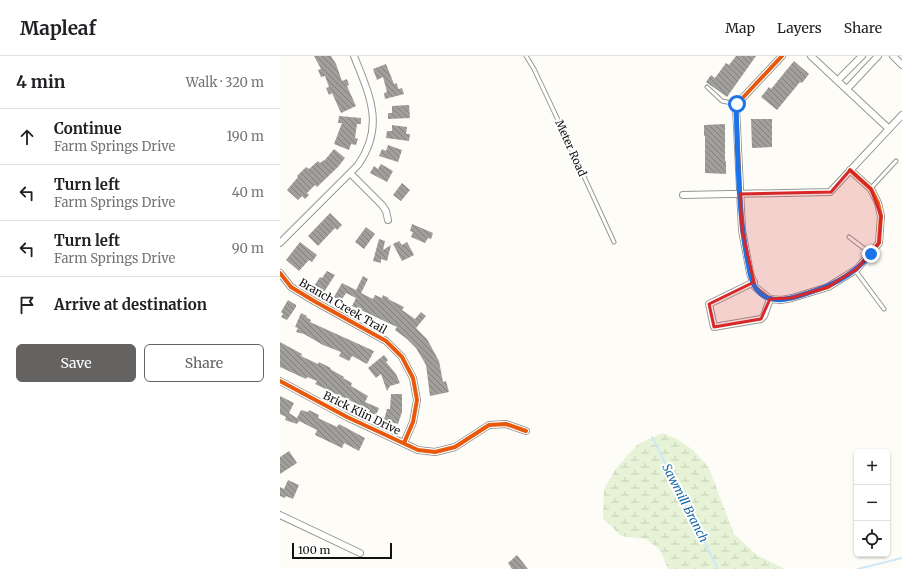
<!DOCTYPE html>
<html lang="en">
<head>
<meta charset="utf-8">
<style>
  :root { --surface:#fff; --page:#f2f2f2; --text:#202124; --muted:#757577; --line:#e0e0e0; --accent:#646362 }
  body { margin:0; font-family:Merriweather,serif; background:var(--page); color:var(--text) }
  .controls { position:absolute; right:12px; bottom:12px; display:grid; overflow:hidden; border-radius:6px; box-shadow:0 1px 3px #0004 }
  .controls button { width:36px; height:36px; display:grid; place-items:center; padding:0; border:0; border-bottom:1px solid var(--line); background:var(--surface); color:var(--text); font:20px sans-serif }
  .scale { position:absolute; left:12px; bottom:10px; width:100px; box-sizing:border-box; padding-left:4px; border:2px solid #111; border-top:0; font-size:11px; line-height:14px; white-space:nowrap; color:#111; -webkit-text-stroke:3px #fff; paint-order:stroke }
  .stop { position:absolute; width:12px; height:12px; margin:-9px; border:3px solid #1a73e8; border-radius:50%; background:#fff }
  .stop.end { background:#1a73e8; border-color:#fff; box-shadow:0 1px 4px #0008 }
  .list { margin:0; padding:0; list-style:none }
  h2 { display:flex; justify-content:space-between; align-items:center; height:52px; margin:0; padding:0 16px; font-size:17px }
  h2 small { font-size:13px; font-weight:400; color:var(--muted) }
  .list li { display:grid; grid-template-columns:26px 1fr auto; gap:12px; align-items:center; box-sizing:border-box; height:56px; padding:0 16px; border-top:1px solid var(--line) }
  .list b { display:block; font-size:15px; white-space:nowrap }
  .list p { margin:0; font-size:13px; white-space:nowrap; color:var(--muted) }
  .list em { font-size:13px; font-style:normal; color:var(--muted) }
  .actions { display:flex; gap:8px; padding:12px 16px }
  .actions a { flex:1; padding:9px 0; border:1px solid var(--accent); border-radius:6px; text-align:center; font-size:14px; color:var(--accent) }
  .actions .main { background:var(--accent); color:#fff }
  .icon { flex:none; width:22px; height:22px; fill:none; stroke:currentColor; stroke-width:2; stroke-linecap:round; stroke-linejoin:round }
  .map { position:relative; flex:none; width:622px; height:513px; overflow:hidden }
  header { display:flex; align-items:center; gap:24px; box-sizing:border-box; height:56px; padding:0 20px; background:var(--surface); border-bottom:1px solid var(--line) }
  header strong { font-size:19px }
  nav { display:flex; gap:22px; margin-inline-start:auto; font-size:14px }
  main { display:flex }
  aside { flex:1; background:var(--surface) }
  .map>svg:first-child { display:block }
  .wetland { fill:url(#wetland-marsh) }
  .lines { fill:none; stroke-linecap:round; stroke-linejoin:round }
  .stream { stroke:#cde8f7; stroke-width:2 }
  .building { fill:url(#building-back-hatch) }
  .service-casing { stroke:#979795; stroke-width:5 }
  .minor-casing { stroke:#979795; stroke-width:8 }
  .service { stroke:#fffffe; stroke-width:3 }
  .minor { stroke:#fffffe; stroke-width:6 }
  .cycleway-casing { stroke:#fff; stroke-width:6 }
  .cycleway { stroke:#e8590c; stroke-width:4 }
  .route { stroke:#1a73e8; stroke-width:5 }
  .marked { fill:#d62828; fill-opacity:0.2; stroke:#d62828; stroke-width:3; stroke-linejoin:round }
  .labels { text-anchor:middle; stroke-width:4; stroke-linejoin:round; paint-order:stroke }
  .street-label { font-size:11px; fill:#111; stroke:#fff }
  .water-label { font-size:12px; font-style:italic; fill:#1768a6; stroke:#fff }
</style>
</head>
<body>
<header>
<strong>Mapleaf</strong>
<nav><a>Map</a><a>Layers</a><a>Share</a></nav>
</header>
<main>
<aside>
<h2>4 min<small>Walk · 320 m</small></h2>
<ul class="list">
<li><svg class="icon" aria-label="ahead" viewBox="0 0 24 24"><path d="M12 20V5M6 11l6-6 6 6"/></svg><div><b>Continue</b><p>Farm Springs Drive</p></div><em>190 m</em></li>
<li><svg class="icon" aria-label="left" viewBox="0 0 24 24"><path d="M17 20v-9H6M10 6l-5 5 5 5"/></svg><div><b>Turn left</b><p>Farm Springs Drive</p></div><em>40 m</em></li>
<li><svg class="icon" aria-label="left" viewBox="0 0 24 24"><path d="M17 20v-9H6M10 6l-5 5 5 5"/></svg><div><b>Turn left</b><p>Farm Springs Drive</p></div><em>90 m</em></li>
<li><svg class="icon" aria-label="arrive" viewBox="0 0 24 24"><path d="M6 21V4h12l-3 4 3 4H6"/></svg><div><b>Arrive at destination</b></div></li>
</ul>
<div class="actions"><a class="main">Save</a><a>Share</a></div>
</aside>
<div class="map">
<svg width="622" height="513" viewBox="0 0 622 513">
  <defs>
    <pattern id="wetland-marsh" width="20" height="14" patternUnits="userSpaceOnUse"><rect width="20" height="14" fill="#e7f3d7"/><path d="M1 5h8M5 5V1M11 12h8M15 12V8" fill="none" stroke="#c5cfb8"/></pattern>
    <pattern id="building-back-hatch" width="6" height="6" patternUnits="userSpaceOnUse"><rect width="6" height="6" fill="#a19f9c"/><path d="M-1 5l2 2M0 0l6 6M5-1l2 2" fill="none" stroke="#82807e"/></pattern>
  </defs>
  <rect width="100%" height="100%" fill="#fdfcf7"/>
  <path class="wetland" d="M383 377 397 383 413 394 429 412 454 478 477 499 505 513H388L380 494 366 483 341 480 323 462 324 433 337 411 358 388Z"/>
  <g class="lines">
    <path class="stream" d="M372 381 438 513
      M578 513 622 502"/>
  </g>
  <path class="building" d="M34 0H51L56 8 62 25 67 23 69 29 67 30 76 50 61 57 52 37 49 39 46 32 49 31 45 20 41 21 38 14 41 13Z
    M456 0H476L447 41 426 26 431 19 435 22 446 7 449 9Z
    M514 5 529 18 522 27 520 26 497 54 481 41 489 31 491 33Z
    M106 8 114 28 117 27 118 33 122 32 124 38 105 43 104 37 107 36 103 21 97 24 93 13Z
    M129 49 130 62 108 63V57H112V50Z
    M59 60 81 62V68H77L75 82 78 83 76 89 71 88 69 94 54 88 62 67H58Z
    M471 63H492V91L472 92Z
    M445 68V105H446V118L425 117V80H424V69Z
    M112 69 127 71 126 78H130L129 85 106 82 107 75H112Z
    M108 89 122 94 118 106 99 100 102 93 106 95Z
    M54 93 65 102 58 111 37 131 35 129 27 137 29 139 25 143 22 140 18 144 7 134 18 121 17 120 26 111 29 113 38 105 40 107 44 104V105Z
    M101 108 113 115 107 126 90 117 94 110 98 113Z
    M122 127 130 134 121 145 113 139Z
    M50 157 62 169 57 174 55 172 38 190 28 180Z
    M132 168 153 177 151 183 148 182 145 187 131 181 133 176 130 175Z
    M86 171 95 178 84 193 75 186Z
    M99 183 105 185 103 194 111 189 107 205 101 203V207L93 205Z
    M119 185 122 189 127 186 134 199 122 205 113 188Z
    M20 186 37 199 32 206 29 204 19 215 6 204Z
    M47 215 55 219 44 236 34 230 40 221 42 222Z
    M83 220 88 223 81 237 93 243 95 239 102 242 103 239 109 242 108 243 124 251 122 254 135 263 141 256 146 260 136 272 147 283 159 305 163 326 166 325 169 336 150 340 146 309 136 292 127 283 115 274 117 271 72 250 76 242 66 237 61 245 54 241 62 227 76 234Z
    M8 244 16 249V251L7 264 1 261 3 258 1 256Z
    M21 257 27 260 26 261 31 264 30 266 94 295 87 308 72 300 69 305 59 300 61 296 43 289 24 278 16 276 18 272 15 271Z
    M0 286 22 298 21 300 38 308 39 306 51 312 50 313 64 321 63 322 72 327 71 330 88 340 85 346 99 352 96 359 89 356 90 354 35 328 37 325 27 321 26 323 0 311Z
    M104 299 108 304 106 306 116 318 120 327 110 330 107 335 101 318 96 322 88 312Z
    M111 338H122V356L118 368 104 364 107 353H110Z
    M0 340 14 347 9 357 17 362 21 354 28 356 29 354 39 359 38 362 57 371 59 368 85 382 79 395 64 387 62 392 35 379 37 374 19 365 17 368 5 364 6 361 0 358Z
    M9 395 17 407 0 418V401Z
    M8 424 19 429 13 443 6 440 5 442 0 440V431L4 433Z
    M237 499 248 513H232L228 507Z"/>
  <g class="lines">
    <defs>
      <path id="service" d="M246 0 254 13 279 66 334 186
        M427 31 442 45 457 48
        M591 132 616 105
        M569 181 590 197
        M575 214 604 253"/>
      <path id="minor" d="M502 0 457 48 456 51 462 174 470 217 475 231 490 243 501 244 512 242 548 231 577 213 599 187 601 160 598 147 591 133 570 114
        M531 0 609 73
        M613 0 622 9
        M558 24 582 0
        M567 33 598 0
        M70 117 102 149 106 155 108 164
        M403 139 550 136 622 59
        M0 187 78 109C105 70 90 40 74 0
        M0 217 11 231 34 245 106 285 122 301 133 322 137 344 133 366 124 387
        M474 226 429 248 434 271 481 263 484 260 490 243
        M0 325 67 361 138 394 155 396 175 391 209 369 226 368 246 375
        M0 459 80 497"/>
    </defs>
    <use href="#service" class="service-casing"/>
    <use href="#minor" class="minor-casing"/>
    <use href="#service" class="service"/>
    <use href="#minor" class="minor"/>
    <defs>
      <path id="cycleway" d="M502 0 457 48 456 51 462 174 470 217 475 231 490 243 501 244 512 242 548 231 577 213 599 187 601 160 598 147 591 133 570 114
        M0 217 11 231 34 245 106 285 122 301 133 322 137 344 133 366 124 387
        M0 325 67 361 138 394 155 396 175 391 209 369 226 368 246 375"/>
    </defs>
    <use href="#cycleway" class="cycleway-casing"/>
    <use href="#cycleway" class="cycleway"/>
  </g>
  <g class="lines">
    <path class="route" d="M457 48 456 51C458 101 458 153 467 202 469 211 470 223 475 231 486 249 506 244 522 239 550 230 571 222 591 198"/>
  </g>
  <path class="marked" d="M570 114 591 133 601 160 599 187 577 213 548 231 512 242 490 243 481 263 434 271 429 248 474 226 462 174 460 138 551 136Z"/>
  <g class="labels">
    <g class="street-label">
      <text transform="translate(291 92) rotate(66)" y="4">Meter Road</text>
      <text transform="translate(63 250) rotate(30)" y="4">Branch Creek Trail</text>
      <text transform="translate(82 357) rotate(26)" y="4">Brick Klin Drive</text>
    </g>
    <g class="water-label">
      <text transform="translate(405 447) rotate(63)" y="4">Sawmill Branch</text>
    </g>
  </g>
</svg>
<div class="controls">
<button>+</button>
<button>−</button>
<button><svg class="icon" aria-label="locate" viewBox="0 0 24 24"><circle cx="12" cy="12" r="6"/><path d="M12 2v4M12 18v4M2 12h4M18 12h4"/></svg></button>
</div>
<div class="scale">100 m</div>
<div class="stop" style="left:457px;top:48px"></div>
<div class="stop end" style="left:591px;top:198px"></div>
</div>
</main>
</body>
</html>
